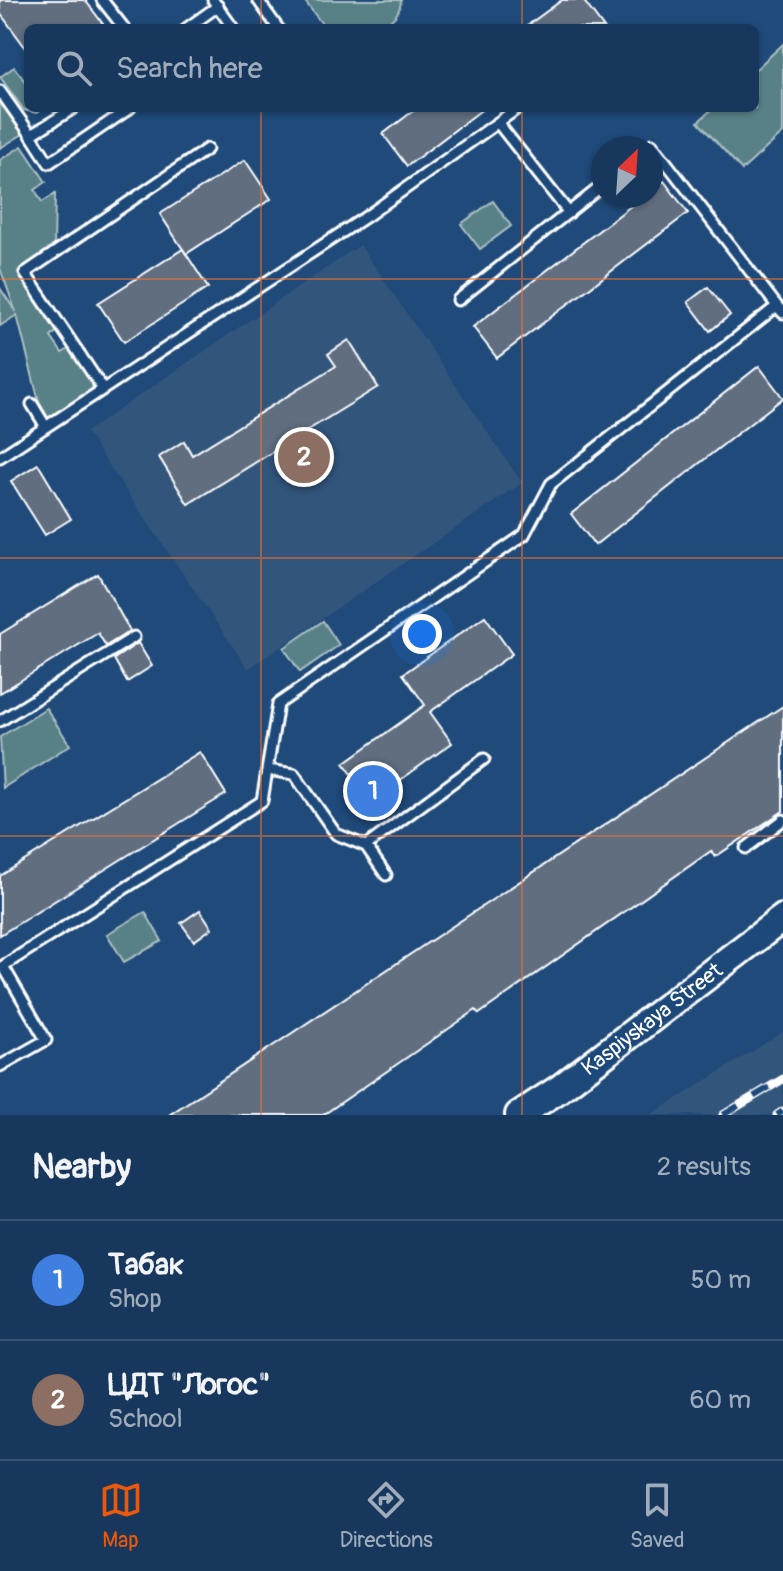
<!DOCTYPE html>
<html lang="en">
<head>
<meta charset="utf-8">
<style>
  :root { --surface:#17385c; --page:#203f62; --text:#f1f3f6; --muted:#9eacbb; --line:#365272; --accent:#ea580c }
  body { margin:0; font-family:Pangolin,sans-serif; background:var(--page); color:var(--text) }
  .compass { position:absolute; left:591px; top:136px; width:72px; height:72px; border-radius:50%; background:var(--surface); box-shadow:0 2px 6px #0004; rotate:25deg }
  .you { position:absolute; left:422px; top:634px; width:28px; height:28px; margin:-20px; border:6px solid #fff; border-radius:50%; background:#1a73e8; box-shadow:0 0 0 12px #1a73e833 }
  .badge { display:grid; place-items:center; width:52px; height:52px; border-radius:50%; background:var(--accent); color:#fff; font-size:26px; font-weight:700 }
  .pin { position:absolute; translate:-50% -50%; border:4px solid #fff; box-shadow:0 2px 8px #0006 }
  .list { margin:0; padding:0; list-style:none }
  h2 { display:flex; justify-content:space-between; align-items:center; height:104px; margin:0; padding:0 32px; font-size:34px }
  h2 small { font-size:26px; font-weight:400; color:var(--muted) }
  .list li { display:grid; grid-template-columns:52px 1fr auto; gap:24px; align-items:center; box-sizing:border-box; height:120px; padding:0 32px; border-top:2px solid var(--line) }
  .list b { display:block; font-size:30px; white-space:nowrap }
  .list p { margin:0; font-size:26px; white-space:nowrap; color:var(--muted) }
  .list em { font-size:26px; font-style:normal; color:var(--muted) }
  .icon { flex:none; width:44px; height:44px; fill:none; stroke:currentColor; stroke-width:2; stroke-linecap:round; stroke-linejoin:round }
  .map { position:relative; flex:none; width:783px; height:1115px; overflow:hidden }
  .search { position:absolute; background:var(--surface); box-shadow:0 2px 6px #0004; left:24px; right:24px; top:24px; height:88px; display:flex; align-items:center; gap:20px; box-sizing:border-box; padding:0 28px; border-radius:12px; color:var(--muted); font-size:30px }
  .sheet { height:344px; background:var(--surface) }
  nav { display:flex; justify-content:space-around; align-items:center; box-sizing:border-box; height:112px; border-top:2px solid var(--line); background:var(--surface); font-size:22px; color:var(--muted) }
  nav a { display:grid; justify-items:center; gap:4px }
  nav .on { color:var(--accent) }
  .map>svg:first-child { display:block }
  .built { fill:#32557c }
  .green { fill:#598187; stroke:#acc0c3; stroke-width:2 }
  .building { fill:#606e80; stroke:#fff; stroke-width:2 }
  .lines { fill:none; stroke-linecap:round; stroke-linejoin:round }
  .lane-casing { stroke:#fff; stroke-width:15 }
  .secondary-casing { stroke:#fff; stroke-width:32 }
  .lane { stroke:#1f4a7a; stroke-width:9 }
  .secondary { stroke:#1f4a7a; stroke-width:26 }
  .rail-casing { stroke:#fff; stroke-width:9 }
  .rail { stroke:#1f4a7a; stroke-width:6; stroke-dasharray:18; stroke-linecap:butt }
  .grid { fill:none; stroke:#eb7230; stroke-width:2; stroke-opacity:0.55 }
  .labels { text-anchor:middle; stroke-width:6; stroke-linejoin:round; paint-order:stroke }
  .street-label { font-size:22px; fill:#fff; stroke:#1f4a7a }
</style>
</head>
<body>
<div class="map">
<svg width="783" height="1115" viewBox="0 0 783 1115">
  <rect width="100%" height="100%" fill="#1f4a7a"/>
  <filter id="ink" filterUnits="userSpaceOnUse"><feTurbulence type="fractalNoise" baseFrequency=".0125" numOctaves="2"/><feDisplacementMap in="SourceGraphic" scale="16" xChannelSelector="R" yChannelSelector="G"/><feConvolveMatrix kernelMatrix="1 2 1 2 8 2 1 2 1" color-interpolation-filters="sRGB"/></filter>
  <g filter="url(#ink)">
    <path class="built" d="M360 245 522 483 248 669 86 432Z
      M783 1032V1115H651Z"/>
    <path class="green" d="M304 0H401C399 36 349 28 325 28Z
      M783 44V133L742 170 698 122 713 108H755V70Z
      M14 67 28 85V108H45L36 113 24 110 0 77Z
      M0 101 23 134 0 148Z
      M22 146 46 182 35 190 42 202 55 194 54 248 18 272 57 331 51 337 62 353 69 349 93 382 92 389 48 418 39 402 17 315 0 326V288L16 312 0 268V160Z
      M493 201 511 226 480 249 461 224Z
      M323 621 339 645 300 672 284 648Z
      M46 708 70 745 3 788 0 737Z
      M145 912 162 941 124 962 107 934Z"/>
    <path class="building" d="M0 0H85L106 28H28V51L0 13Z
      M562 0H583L604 28H524Z
      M417 108H484L407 166 383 134Z
      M245 160 271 199 186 254 160 214Z
      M664 181 688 213 497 358 473 327 644 196H651V191Z
      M183 249 208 288 124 342 98 303Z
      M708 287 730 315 710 331 688 302Z
      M349 340 378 387 188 504 159 457 184 441 192 455 336 366 328 354Z
      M759 366 783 398 595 545 571 514Z
      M38 464 71 519 45 535 11 481Z
      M98 574 130 631 106 646 98 633 0 693V634Z
      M485 616 512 654 430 712 452 743 371 801 344 763 425 705 403 674Z
      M138 643 152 666 127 682 114 659Z
      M783 706V811L715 857 711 851 479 1014 476 1010 323 1115H169Z
      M200 752 226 794 0 935V876Z
      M200 910 212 928 194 941 181 923Z"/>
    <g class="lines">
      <defs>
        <path id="lane" d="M102 0 124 28
          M213 0 233 28
          M258 0 278 28
          M187 28 218 6
          M0 91 31 135 74 108
          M498 123 569 213
          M31 135 49 163 130 108
          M648 148 652 144 777 306
          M458 300 603 185
          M103 389 25 273 207 149
          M32 404 46 427
          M0 457 367 216 518 108
          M0 721 134 637
          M268 770 294 774 336 834 366 846 386 875
          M366 846 484 759
          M746 848 783 820
          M0 1066 46 1040 3 966 262 801 278 704 524 535 551 484 777 306 783 313"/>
        <g id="secondary">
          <path id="s1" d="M519 1115 559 1089 783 918"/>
        </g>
      </defs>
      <use href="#lane" class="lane-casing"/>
      <use href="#secondary" class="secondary-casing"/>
      <use href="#lane" class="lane"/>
      <use href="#secondary" class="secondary"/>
      <defs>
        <path id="rail" d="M723 1115 783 1079
          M777 1115 783 1111"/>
      </defs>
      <use href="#rail" class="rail-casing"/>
      <use href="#rail" class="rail"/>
    </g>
  </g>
  <path class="grid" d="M261 0V28M522 0V28M261 108V1115M522 108V1115M0 279H783M0 558H783M0 836H783"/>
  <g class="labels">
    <g class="street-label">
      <text dy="8" stroke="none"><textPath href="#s1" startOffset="164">Kaspiyskaya Street</textPath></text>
    </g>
  </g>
</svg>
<svg class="compass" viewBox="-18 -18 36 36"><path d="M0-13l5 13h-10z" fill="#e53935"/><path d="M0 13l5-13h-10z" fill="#9eacbb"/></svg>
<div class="you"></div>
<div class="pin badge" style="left:373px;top:791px;background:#3f7fe0">1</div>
<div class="pin badge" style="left:304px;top:457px;background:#8d6e63">2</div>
<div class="search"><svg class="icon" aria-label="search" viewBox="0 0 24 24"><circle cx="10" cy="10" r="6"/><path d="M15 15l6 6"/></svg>Search here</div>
</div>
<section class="sheet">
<h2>Nearby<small>2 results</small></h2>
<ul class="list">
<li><span class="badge" style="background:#3f7fe0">1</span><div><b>Табак</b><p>Shop</p></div><em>50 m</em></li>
<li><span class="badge" style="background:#8d6e63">2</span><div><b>ЦДТ &quot;Логос&quot;</b><p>School</p></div><em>60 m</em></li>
</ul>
</section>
<nav>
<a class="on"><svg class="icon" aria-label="map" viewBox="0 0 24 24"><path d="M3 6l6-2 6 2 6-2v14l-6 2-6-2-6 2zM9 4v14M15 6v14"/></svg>Map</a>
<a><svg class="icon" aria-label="directions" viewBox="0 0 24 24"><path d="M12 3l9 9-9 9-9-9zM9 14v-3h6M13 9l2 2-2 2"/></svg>Directions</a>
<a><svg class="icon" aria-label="saved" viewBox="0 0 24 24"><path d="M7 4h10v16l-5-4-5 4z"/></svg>Saved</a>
</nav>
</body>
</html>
